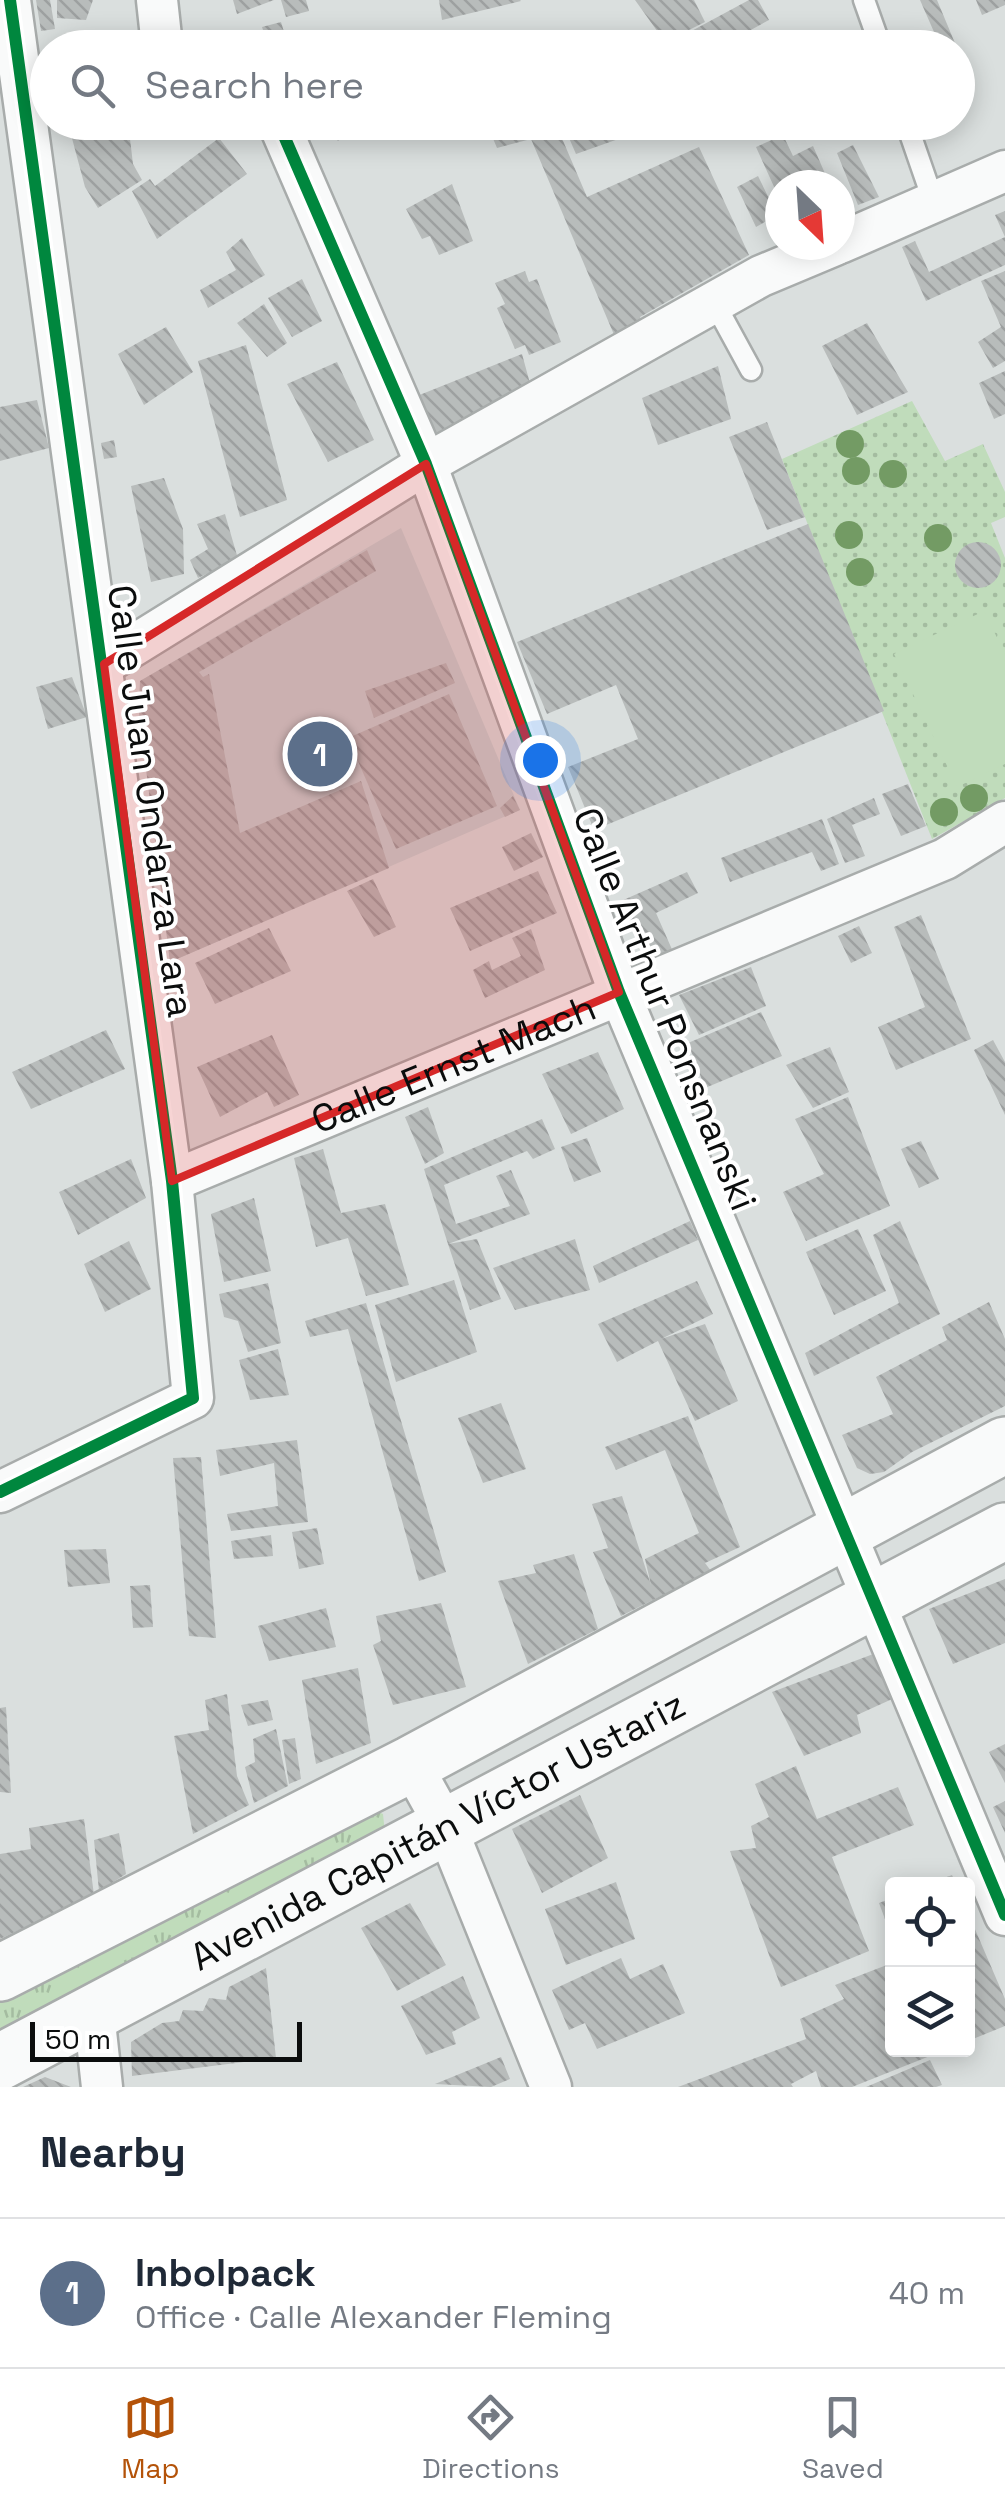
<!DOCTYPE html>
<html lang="en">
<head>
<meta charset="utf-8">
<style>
  :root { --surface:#fff; --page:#f2f2f3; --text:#1f2937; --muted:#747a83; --line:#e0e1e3; --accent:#b45309 }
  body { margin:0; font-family:"Space Grotesk",sans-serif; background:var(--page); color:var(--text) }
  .controls { position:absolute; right:30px; bottom:30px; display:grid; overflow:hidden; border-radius:10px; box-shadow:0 5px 25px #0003 }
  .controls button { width:90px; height:90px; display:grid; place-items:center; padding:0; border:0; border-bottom:2px solid var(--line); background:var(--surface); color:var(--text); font:50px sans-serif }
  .compass { position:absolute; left:765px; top:170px; width:90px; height:90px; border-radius:50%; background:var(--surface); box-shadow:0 5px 25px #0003; rotate:155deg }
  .scale { position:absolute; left:30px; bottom:25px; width:272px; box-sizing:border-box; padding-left:10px; border:5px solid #0b0d0d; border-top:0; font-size:28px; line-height:35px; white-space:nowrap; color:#0b0d0d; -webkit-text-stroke:8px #fff; paint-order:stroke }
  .you { position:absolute; left:540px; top:760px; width:35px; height:35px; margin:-25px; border:8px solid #fff; border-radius:50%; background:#1a73e8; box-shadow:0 0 0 15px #1a73e833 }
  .badge { display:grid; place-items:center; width:65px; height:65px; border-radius:50%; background:var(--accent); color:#fff; font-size:32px; font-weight:700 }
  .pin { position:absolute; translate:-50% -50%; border:5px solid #fff; box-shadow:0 2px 10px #0006 }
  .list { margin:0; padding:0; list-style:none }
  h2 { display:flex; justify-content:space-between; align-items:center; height:130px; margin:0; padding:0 40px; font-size:42px }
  h2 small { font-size:32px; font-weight:400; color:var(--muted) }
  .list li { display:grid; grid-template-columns:65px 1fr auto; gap:30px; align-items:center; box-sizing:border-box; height:150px; padding:0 40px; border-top:2px solid var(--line) }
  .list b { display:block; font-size:38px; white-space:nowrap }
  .list p { margin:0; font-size:32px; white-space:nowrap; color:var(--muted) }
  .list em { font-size:32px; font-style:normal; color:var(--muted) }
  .icon { flex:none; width:55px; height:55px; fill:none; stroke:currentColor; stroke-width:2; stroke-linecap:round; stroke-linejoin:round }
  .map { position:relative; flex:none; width:1005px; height:2087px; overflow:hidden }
  .search { position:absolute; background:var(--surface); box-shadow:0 5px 25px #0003; left:30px; right:30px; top:30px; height:110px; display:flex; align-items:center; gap:25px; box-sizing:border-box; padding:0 35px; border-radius:55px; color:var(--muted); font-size:38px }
  .sheet { height:280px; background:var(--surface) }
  nav { display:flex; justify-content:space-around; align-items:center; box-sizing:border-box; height:140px; border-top:2px solid var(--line); background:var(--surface); font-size:28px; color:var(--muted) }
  nav a { display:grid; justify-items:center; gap:5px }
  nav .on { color:var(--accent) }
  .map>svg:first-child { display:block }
  .built { fill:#c8d3d2 }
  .grass { fill:url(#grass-tufts) }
  .park { fill:url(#park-dots) }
  .pitch { fill:#c0dcbb }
  .building { fill:url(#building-back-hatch) }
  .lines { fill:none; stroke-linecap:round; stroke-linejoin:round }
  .lane-casing { stroke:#a8acab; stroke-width:25 }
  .street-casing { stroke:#a8acab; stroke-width:45 }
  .primary-casing { stroke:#a8acab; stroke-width:60 }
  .lane { stroke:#f9fafa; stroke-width:20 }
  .street { stroke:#f9fafa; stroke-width:40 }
  .primary { stroke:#f9fafa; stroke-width:55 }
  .cycleway-casing { stroke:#fff; stroke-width:19 }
  .cycleway { stroke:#00873e; stroke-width:12 }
  .tree { fill:#739b64 }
  .marked { fill:#d62828; fill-opacity:0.2; stroke:#d62828; stroke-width:8; stroke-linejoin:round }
  .labels { text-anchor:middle; stroke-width:8; stroke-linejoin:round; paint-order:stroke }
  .street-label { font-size:38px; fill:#0b0d0d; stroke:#fff }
</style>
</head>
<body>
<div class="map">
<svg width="1005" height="2087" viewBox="0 0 1005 2087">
  <defs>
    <pattern id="grass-tufts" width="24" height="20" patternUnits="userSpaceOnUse" patternTransform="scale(2.5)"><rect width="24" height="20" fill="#c0dcbb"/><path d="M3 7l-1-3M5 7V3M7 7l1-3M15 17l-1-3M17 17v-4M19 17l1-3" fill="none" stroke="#a4bca0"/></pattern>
    <pattern id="park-dots" width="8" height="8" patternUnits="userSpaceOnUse" patternTransform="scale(2.5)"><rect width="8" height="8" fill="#c0dcbb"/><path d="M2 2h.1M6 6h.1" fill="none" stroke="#a4bca0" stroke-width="1.8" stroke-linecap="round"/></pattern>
    <pattern id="building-back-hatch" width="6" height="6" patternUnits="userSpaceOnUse" patternTransform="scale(2.5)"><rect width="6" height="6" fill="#b8bcbb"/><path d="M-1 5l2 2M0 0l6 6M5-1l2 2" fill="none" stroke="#9da0a0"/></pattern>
  </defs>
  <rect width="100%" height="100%" fill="#dadfde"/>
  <path class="built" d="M401 528 520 810 170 962 139 712 140 681Z"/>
  <path class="grass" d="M367 1807 383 1814 385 1833 0 2037V2000Z"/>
  <path class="park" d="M912 401 945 461 983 444 1005 492V517L991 523 1005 558V798L932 839 782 459Z"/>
  <path class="pitch" d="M984 611 1005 654V764L957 787 894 654Z"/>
  <path class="building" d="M36 0H50L55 29 41 31Z
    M57 0H93L86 20 57 18Z
    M233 0H274L237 14Z
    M281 0H306L309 11 286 17Z
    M439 0H520L521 1 442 20Z
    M635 0H694L705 22 665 42Z
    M749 0H758L769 20 718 48H660Z
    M920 0H937L957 48H941Z
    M976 0H1005V5L982 15Z
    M281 22 289 48H269L262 27Z
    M752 35 758 48H731L730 44Z
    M93 122H128L133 164 142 180 98 208 85 187 69 127Z
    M322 122H362L338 141Z
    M486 122H555L587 197 699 147 749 255 640 317 642 322 615 337 531 139 497 148Z
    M562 122H670L643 137 641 131 576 154Z
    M783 135 793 156 813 146 830 185H780V200L756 147Z
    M219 138 247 174 157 239 132 191 150 179 155 186Z
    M853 145 879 197 858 205 837 153Z
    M758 176 777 215 756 227 737 187Z
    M452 184 473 241 439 255 430 236 422 239 406 209Z
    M1005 211V265L926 301 902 247 915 241 929 272 1005 237 995 215Z
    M242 238 265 275 208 308 200 290 236 270 226 252Z
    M525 271 529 282 537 279 561 342 529 355 525 345 515 349 497 308 505 304 495 283Z
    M1005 271V361L993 368 978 342 1001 327 981 281Z
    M302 279 322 321 292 337 268 298Z
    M264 304 287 343 267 357 237 323Z
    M867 323 908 392 857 415 822 346Z
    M166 327 193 372 144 405 118 354Z
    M246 345 287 500 240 517 198 361Z
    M522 354 531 387 446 434 425 430 412 398Z
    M337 362 374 440 328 462 287 384Z
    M718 366 731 419 658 445 642 398Z
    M1005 371V414L994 419 979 383Z
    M37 400 49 448 0 461V407Z
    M767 422 805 517 767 530 729 437Z
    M114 440 117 457 104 459 101 443Z
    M164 478 183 529 184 574 151 582 131 486Z
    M225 514 238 559 198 578 190 560 208 549 197 524Z
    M808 524 884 711 594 830 568 767 638 739 616 685 547 714 517 642Z
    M955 565a23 23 0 1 1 46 0a23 23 0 1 1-46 0Z
    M367 550 376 571 199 672 203 677 209 674 240 833 361 781 389 868 170 962 139 712 140 681Z
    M446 663 455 683 374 718 365 691Z
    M72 677 87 717 48 729 36 687Z
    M449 694 497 806 396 849 348 738Z
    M908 784 926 826 901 836 882 794Z
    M513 796 520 810 505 817 500 808Z
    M874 798 880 814 852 825 865 856 845 863 827 819Z
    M822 819 839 864 821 871 812 852 730 882 721 858Z
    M531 833 543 857 514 871 502 847Z
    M538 871 557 913 470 951 450 908Z
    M687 872 698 893 656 913 674 954 650 965 621 901Z
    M373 879 396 927 374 937 347 891Z
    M921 915 971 1039 896 1070 878 1027 925 1007 894 927Z
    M859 926 872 953 851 963 838 936Z
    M269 928 291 971 215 1004 195 963Z
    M531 929 545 970 485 998 473 970 489 961 492 970 521 956 512 938Z
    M751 967 766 1006 699 1035 679 995Z
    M761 1012 782 1056 705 1088 688 1043Z
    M106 1030 125 1069 31 1109 12 1072Z
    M272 1035 299 1095 274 1107 267 1092 220 1117 197 1067Z
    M993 1040 1005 1062V1115L974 1050Z
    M830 1047 849 1092 813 1108 786 1065Z
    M598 1052 624 1109 571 1134 542 1074Z
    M848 1097 890 1206 806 1241 783 1192 824 1174 795 1119Z
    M428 1107 444 1153 425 1164 405 1117Z
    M542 1119 555 1149 533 1159 527 1151 444 1185 456 1224 510 1206 496 1176 511 1170 530 1214 448 1244 477 1239 501 1299 470 1310 448 1244 424 1169Z
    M587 1138 601 1172 574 1182 561 1147Z
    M921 1141 939 1179 919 1188 901 1149Z
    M323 1149 341 1213 385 1204 409 1285 366 1296 348 1238 316 1247 294 1158Z
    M131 1159 146 1198 78 1235 59 1192Z
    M254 1198 271 1271 224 1282 211 1214Z
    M690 1221 698 1240 599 1283 593 1266Z
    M900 1221 940 1314 814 1376 805 1353 899 1303 873 1235Z
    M858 1229 886 1291 834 1315 806 1252Z
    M575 1239 590 1290 515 1310 493 1268Z
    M129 1241 151 1289 105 1312 84 1264Z
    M454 1280 477 1352 396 1382 375 1305Z
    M697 1281 713 1314 661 1339 705 1324 738 1401 695 1421 658 1341 617 1362 598 1324Z
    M268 1283 281 1343 248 1352 238 1321 224 1317 219 1294Z
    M989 1302 1005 1339V1406L912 1452 884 1472 870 1474 857 1468 842 1435 893 1414 876 1377 947 1340 942 1327Z
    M366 1303 446 1572 419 1581 348 1329 310 1337 305 1321Z
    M278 1349 289 1395 250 1400 239 1360Z
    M501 1403 526 1469 483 1483 458 1418Z
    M688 1416 740 1547 705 1563 711 1571 621 1616 593 1552 608 1548 592 1504 622 1496 651 1585 645 1559 699 1533 665 1450 616 1470 605 1447Z
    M297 1440 308 1522 231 1531 227 1514 278 1506 274 1463 220 1476 216 1450Z
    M201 1457 216 1638 189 1636 173 1458Z
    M317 1528 324 1564 299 1569 292 1532Z
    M271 1535 273 1556 234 1559 231 1541Z
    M106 1549 110 1583 68 1587 64 1550Z
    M574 1554 598 1629 528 1664 498 1581 536 1573 533 1565Z
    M1005 1579V1643L953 1664 929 1609Z
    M150 1585 153 1627 133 1628 130 1586Z
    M441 1603 466 1687 393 1705 373 1645 381 1641 376 1616Z
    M326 1608 336 1647 269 1661 258 1626Z
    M876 1653 901 1695 857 1715 861 1733 804 1756 772 1692Z
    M358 1668 371 1743 316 1764 302 1680Z
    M227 1694 237 1776 249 1805 193 1834 174 1736 209 1730 205 1700Z
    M268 1700 273 1720 248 1726 241 1705Z
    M6 1707 11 1793 0 1792V1708Z
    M276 1729 288 1786 254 1803 245 1767 255 1762 253 1739Z
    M295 1738 301 1779 289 1784 282 1740Z
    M1005 1744V1783L989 1752Z
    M796 1766 817 1819 898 1787 914 1825 832 1857 869 1951 781 1987 730 1851 756 1848 751 1826 769 1817 755 1784Z
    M580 1795 608 1858 542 1893 512 1829Z
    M1005 1801V1833L993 1807Z
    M84 1819 94 1895 0 1939V1854L31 1849 29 1828Z
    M119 1833 126 1874 99 1891 94 1840Z
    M952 1875 956 1884H929Z
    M616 1882 635 1939 566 1965 545 1909Z
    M892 1898V1938L879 1903Z
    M410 1903 446 1965 397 1991 361 1928Z
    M968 1913 1005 1999V2026L968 2041Z
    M621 1958 630 1979 663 1964 685 2013 597 2049 585 2023 569 2030 552 1990Z
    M892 1963V2050H945L852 2087H821L816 2071 791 2084 793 2087H678L806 2039 800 2019 844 1999 835 1985Z
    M266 1968 276 2058 132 2076 131 2042 162 2023 179 2021 183 2010 203 2011 209 1998 226 2000 229 1987Z
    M463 1976 480 2018 452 2032 456 2044 426 2055 401 2006Z
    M501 2057 510 2079 491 2087 435 2084Z
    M930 2060 942 2085 936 2087H866Z
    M45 2077 71 2087H23Z"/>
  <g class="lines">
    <defs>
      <path id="lane" d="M864 0 881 48
        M906 122 934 203
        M715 304 751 370"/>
      <g id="street">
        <path d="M157 0 162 46"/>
        <path d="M278 122 426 464 619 992 1005 1915"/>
        <path d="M840 243 1005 171"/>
        <path d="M104 664 426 464 761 276 835 245"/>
        <path id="s1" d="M172 1181 945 859 1005 822"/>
        <path d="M0 1492 193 1398 172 1181 10 0"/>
        <path d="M411 1764 446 1827 551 2087"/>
        <path d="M94 2013 102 2087"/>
      </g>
      <g id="primary">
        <path d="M0 1973 411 1764 1005 1445"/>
        <path id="s2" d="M0 2062 1005 1531"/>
      </g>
    </defs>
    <use href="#lane" class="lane-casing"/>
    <use href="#street" class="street-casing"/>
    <use href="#primary" class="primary-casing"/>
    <use href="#lane" class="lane"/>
    <use href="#street" class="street"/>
    <use href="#primary" class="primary"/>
    <defs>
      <path id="cycleway" d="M278 122 426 464 619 992 1005 1915
        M0 1492 193 1398 172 1181 10 0"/>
    </defs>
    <use href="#cycleway" class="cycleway-casing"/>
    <use href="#cycleway" class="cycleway"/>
  </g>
  <g class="tree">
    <circle cx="850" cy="444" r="14"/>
    <circle cx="856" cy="471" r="14"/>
    <circle cx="893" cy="474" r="14"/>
    <circle cx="849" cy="535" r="14"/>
    <circle cx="938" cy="538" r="14"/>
    <circle cx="860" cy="572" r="14"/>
    <circle cx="974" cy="798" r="14"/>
    <circle cx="944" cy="812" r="14"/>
  </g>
  <path class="marked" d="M426 464 619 992 172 1181 104 664Z"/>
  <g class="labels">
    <g class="street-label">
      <text transform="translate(151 801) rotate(82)" y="13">Calle Juan Ondarza Lara</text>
      <text transform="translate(665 1009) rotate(68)" y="13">Calle Arthur Ponsnanski</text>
      <text dy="13" stroke="none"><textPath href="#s1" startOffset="305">Calle Ernst Mach</textPath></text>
      <text dy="13" stroke="none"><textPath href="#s2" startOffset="495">Avenida Capitán Víctor Ustariz</textPath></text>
    </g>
  </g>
</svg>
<div class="controls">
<button><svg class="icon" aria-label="locate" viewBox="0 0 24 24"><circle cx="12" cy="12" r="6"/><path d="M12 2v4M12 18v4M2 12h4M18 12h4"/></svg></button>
<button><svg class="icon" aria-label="layers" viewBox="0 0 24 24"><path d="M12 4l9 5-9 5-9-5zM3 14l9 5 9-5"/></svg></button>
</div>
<svg class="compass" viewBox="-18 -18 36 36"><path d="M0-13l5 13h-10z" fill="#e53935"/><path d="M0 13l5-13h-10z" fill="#747a83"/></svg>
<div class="scale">50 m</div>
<div class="you"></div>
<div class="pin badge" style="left:320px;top:754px;background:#5c6f8a">1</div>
<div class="search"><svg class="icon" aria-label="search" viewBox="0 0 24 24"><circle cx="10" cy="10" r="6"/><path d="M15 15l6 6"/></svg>Search here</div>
</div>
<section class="sheet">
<h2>Nearby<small></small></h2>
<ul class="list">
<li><span class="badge" style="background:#5c6f8a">1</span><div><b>Inbolpack</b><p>Office · Calle Alexander Fleming</p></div><em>40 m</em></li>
</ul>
</section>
<nav>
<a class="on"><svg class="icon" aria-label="map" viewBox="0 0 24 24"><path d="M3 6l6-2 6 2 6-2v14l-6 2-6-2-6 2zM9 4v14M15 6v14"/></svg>Map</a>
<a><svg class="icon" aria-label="directions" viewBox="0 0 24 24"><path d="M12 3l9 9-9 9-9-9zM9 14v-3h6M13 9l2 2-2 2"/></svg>Directions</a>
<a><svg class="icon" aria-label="saved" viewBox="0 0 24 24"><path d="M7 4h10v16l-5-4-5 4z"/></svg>Saved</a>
</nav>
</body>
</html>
